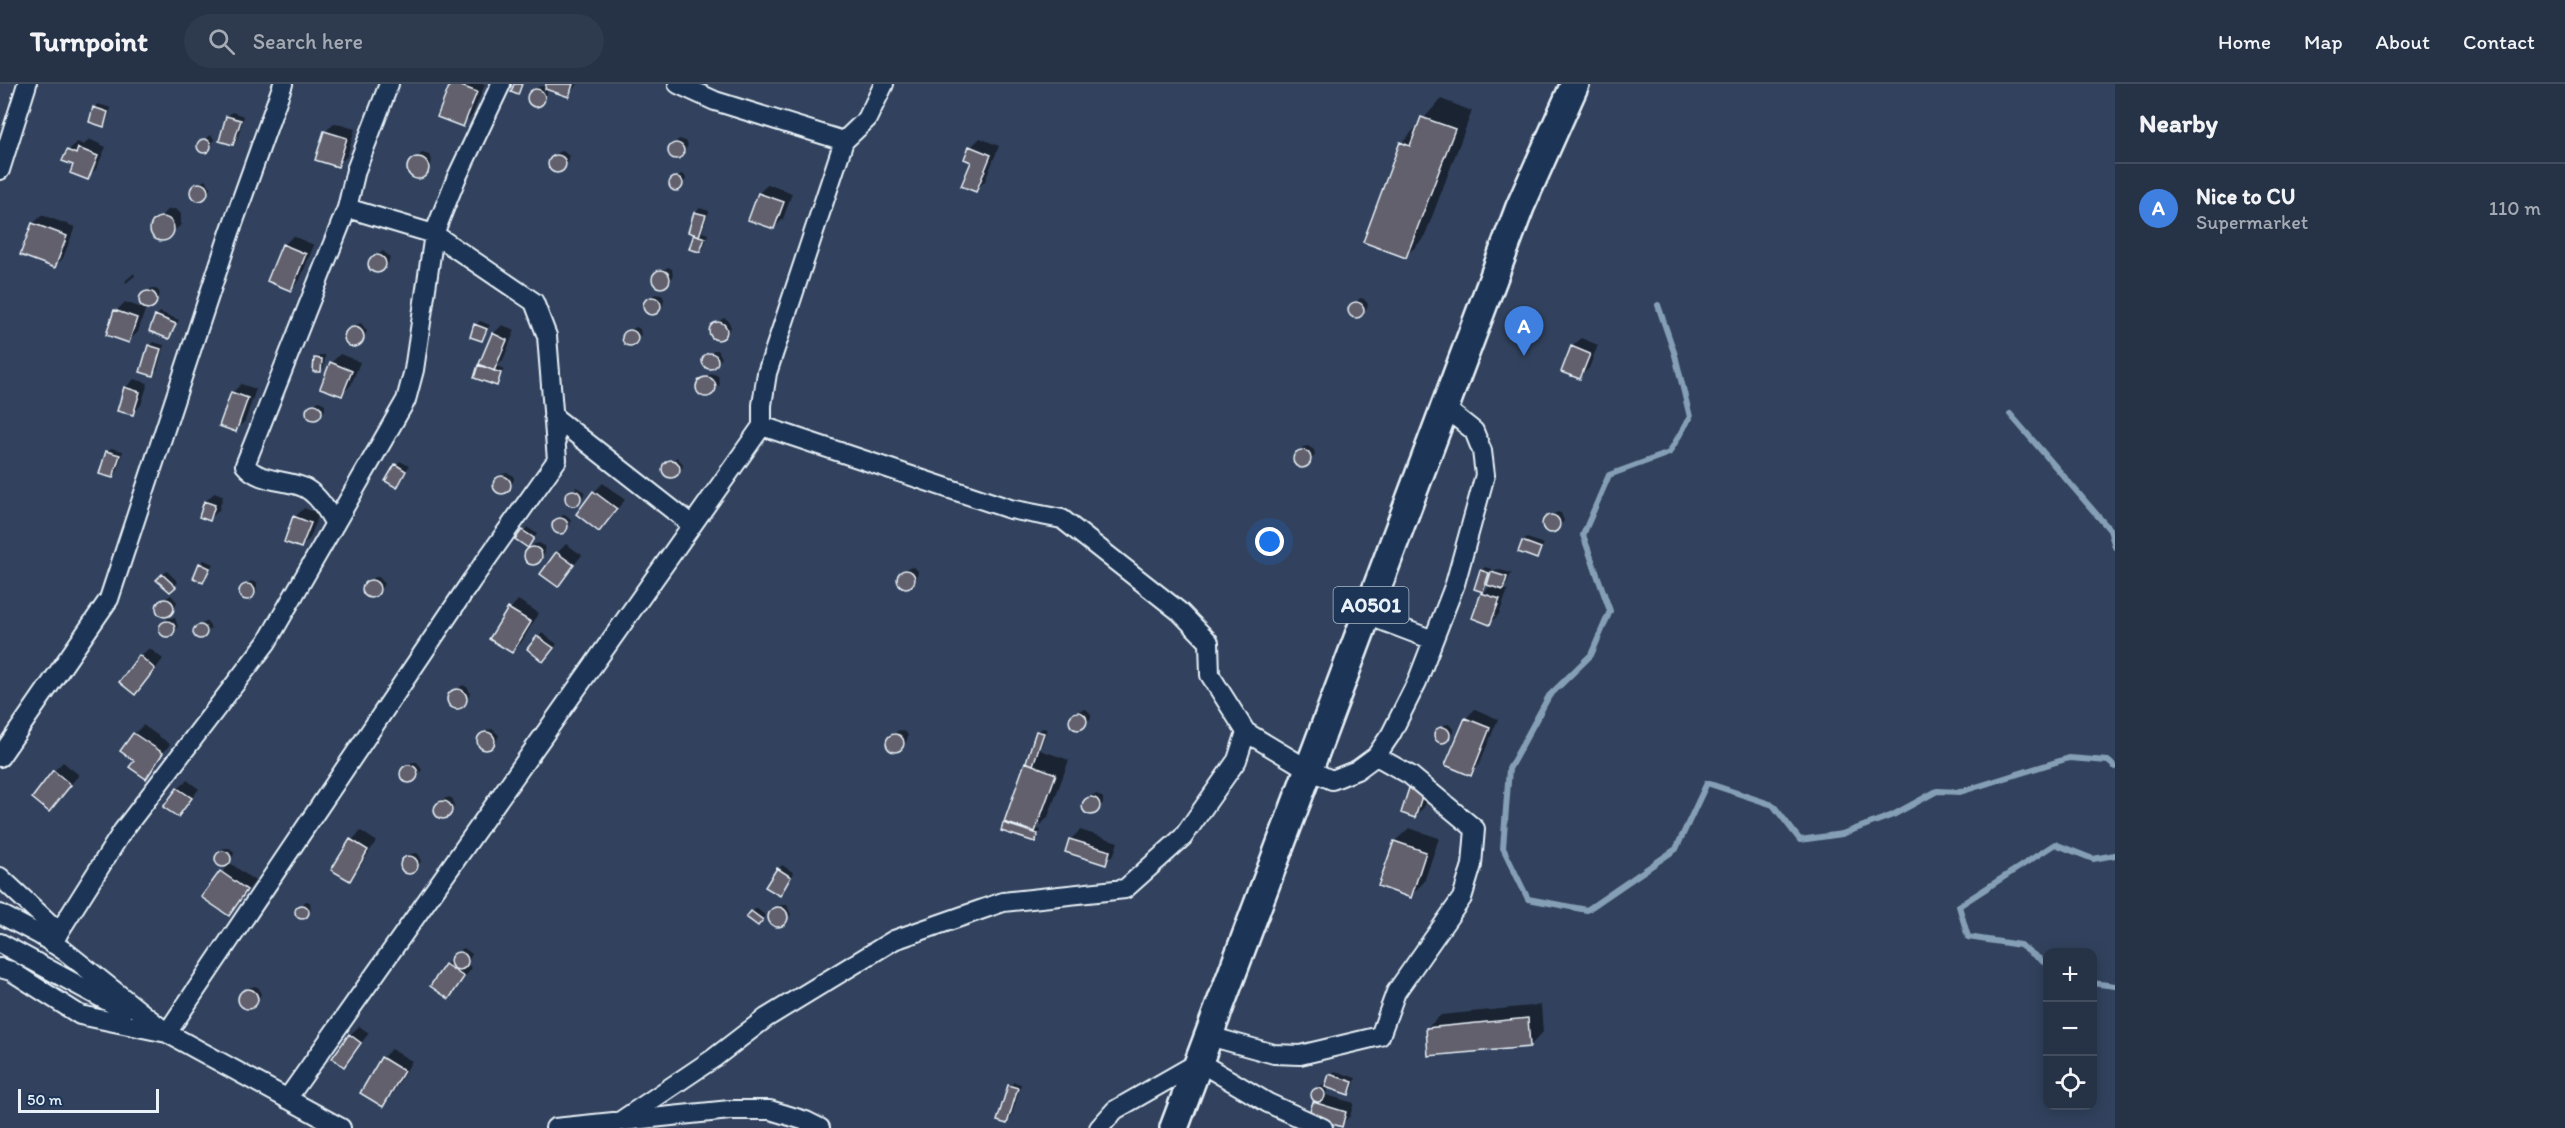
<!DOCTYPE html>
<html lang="en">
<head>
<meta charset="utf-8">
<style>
  :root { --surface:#263246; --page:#2e3a4d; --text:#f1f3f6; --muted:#a4aab3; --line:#424d5f; --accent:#8c9099 }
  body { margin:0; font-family:Itim,sans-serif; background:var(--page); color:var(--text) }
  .controls { position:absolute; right:18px; bottom:18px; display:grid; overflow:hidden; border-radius:12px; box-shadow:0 3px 15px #0003 }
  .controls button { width:54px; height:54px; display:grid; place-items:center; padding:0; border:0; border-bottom:2px solid var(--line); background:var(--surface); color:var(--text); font:30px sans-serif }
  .scale { position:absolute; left:18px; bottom:15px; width:141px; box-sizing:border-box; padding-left:6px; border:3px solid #e8f1f8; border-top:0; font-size:16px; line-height:21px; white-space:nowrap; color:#e8f1f8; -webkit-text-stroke:4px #1d3557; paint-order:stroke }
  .you { position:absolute; left:1270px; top:458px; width:21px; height:21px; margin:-15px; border:4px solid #fff; border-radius:50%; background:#1a73e8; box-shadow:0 0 0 9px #1a73e833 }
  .badge { display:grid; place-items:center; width:39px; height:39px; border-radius:50%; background:var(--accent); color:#fff; font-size:20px; font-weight:700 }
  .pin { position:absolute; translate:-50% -50px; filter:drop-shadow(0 2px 3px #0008) }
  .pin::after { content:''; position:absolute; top:32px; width:21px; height:18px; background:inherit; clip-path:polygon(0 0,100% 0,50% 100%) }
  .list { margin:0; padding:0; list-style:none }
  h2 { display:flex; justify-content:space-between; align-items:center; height:78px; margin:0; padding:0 24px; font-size:26px }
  h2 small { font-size:20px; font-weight:400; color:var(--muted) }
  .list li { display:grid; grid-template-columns:39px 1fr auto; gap:18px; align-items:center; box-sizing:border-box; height:90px; padding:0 24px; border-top:2px solid var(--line) }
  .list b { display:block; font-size:22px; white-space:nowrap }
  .list p { margin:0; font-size:20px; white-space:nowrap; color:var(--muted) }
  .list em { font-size:20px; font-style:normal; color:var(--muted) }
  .icon { flex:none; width:33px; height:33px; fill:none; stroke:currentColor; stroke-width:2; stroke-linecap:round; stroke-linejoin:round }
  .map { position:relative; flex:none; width:2115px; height:1044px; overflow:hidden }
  header { display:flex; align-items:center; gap:36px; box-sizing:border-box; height:84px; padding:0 30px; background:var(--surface); border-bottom:2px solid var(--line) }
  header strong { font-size:28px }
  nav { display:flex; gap:33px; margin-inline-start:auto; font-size:21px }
  .search { width:420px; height:54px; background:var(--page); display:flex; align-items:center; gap:15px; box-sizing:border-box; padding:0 21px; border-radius:33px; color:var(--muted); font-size:22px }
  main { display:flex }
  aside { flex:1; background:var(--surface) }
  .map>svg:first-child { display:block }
  .shadow { fill:#0007 }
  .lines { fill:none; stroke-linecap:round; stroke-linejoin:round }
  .stream { stroke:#859fb6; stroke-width:6 }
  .building { fill:#62606d; stroke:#e8f1f8; stroke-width:1.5 }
  .minor-casing { stroke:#e8f1f8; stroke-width:22 }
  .highway-casing { stroke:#e8f1f8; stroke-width:32 }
  .minor { stroke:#1d3557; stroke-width:18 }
  .highway { stroke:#1d3557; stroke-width:27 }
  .labels { text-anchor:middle; stroke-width:4.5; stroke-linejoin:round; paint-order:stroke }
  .shield { fill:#1d3557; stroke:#abb9c8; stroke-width:1.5 }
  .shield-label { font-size:21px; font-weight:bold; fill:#e8f1f8 }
</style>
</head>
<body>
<header>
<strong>Turnpoint</strong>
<div class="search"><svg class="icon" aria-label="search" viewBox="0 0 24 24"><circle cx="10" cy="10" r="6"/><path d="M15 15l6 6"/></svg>Search here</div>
<nav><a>Home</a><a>Map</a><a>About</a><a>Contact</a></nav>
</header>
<main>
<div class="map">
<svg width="2115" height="1044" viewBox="0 0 2115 1044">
  <rect width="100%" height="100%" fill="#32425e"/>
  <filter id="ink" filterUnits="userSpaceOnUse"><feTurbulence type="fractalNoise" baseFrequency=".0167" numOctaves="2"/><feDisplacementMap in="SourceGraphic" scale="12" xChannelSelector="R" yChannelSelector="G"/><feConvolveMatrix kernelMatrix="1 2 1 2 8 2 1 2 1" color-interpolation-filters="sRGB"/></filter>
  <g filter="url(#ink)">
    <path class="shadow" d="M451 0H485L472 32 463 41Z
      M548 0H578L568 11 547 5V11L538 20 530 18 529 11 537 3 544 2 546 5Z
      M1441 15 1472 27 1424 154 1406 172 1402 59Z
      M98 20 111 24 107 37 103 41 94 24Z
      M232 28 244 32 237 56 233 60 221 56 228 32Z
      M334 39 355 45 347 72 338 81 325 48Z
      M211 51 214 55 212 62 208 66 202 67 199 59Z
      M980 54 999 62 985 97 976 106 971 63Z
      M89 55 106 63 96 85 87 94 75 81 68 67 77 58 84 61Z
      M679 55 686 57 688 61 685 67 681 72H672L669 67 671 62Z
      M563 67 569 72V77L562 86 554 87 549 79 558 68Z
      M422 69 429 71 432 76 430 85 420 93 411 91 409 86 412 77Z
      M681 90 685 92 686 96 676 105 671 100 672 97Z
      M205 96 211 103 208 109 199 115 193 112 192 108 196 101Z
      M768 100 792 109 783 135 774 144 750 136 759 109Z
      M700 124 709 127 702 148 708 150 704 163 700 167 696 149 689 147 696 128Z
      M169 125H176L181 130V141L163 156 157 154 151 146 153 139Z
      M42 131 75 143 63 174 54 183 33 140Z
      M293 152 314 161 300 196 291 205 284 161Z
      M383 167 390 173 388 180 376 187 372 185 371 175Z
      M668 183 672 185 673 193 666 201H656L654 197 656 190Z
      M134 189 135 192 126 199 125 197Z
      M152 204 158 206 160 210 157 217 153 222 146 223 138 248 129 257 116 227 125 218 145 225 140 217 141 212Z
      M655 210 662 211 664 215 663 222 653 229H648L645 222 646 217Z
      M1360 214 1364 215 1368 220 1367 224 1357 233 1353 231 1350 225Z
      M160 228 179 236 169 254 156 232Z
      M724 234 728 236 731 243 728 248 719 254 712 251V241Z
      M480 237 490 241 482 255 476 241Z
      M361 239 367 247 364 255 354 261 347 257 346 252 353 242Z
      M502 241 515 246 503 276 497 282 504 285 496 301 480 282 493 250Z
      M636 243 640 245 641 251 630 260 626 259 624 253 626 249Z
      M1581 254 1598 261 1589 284 1580 293 1572 263Z
      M153 258 164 261 157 286 153 290 149 262Z
      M714 266H718L722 274 713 284H709L704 279V275Z
      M340 270 360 278 351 301 342 310 331 279Z
      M320 271H325L324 283 320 287 316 275Z
      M714 290 718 292 720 300 712 310 706 312 701 309 698 301 701 296 705 292Z
      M134 295 148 299 141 321 132 330 125 304Z
      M241 300 256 305 245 337 236 346 232 309Z
      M319 317 325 320V326L317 334 309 332 307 328 311 322Z
      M1308 362 1314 366 1315 371 1307 381 1300 382 1294 374 1303 363Z
      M111 364 123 367 117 388 113 392 107 368Z
      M677 373 683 380 682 385 670 392 664 386 665 381Z
      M400 377 409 382 397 402 396 381Z
      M507 389 513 391 514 395 511 403 501 409 496 407 494 399 502 390Z
      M603 399 625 416 599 446 594 408Z
      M576 403 584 407V411L577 419 571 421 568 418 567 412Z
      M214 409 223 412 219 426 210 435 205 418Z
      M304 424 319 430 310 454 301 463 295 433Z
      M1557 428 1561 429 1564 437 1555 448H1550L1543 441 1545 436Z
      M563 431 568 432 571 437 570 441 562 448H557L554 445V438Z
      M527 443 537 450 531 458 518 455Z
      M1527 454 1544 460 1536 473 1523 458Z
      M539 459 544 462 545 469 537 479 532 480 526 476 525 471 534 460Z
      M566 460 582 471 558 501 557 469Z
      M204 476 213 480 203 497 200 480Z
      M914 483 918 487 917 494 904 502 900 499 899 492 902 488 907 484Z
      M1485 483 1492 485 1490 492 1497 485 1511 489 1507 500 1503 505 1508 506 1499 530 1490 539 1483 510 1491 501 1487 499 1485 507 1476 504 1481 487Z
      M167 487 178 498 170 506 158 495Z
      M375 493H379L384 499 382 504 374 511 367 510 364 504 366 500Z
      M251 497 257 499V507L246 515 240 510 242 503Z
      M171 511 177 518 174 525 165 531 160 529 157 525 160 518Z
      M518 516 539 529 521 559 512 567 491 555 510 525Z
      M168 534H175L178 543 168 552H164L161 549V542Z
      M206 537 211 544 204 552H197L196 544Z
      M542 549 557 560 547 572 529 565Z
      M149 564 163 575 144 600 141 572Z
      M463 601 468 604 470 609 468 615 456 623 451 621 448 614 451 609Z
      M1086 625 1091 630V634L1080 645 1075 644 1071 640V635L1079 626Z
      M1475 625 1498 635 1479 681 1470 690 1447 680 1466 634Z
      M1449 640 1453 645V649L1440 657 1436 653 1435 649 1443 641Z
      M143 641 170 660 145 693 136 677 134 650Z
      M1042 644 1047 645 1040 666 1069 676 1048 733 1037 745 1041 746 1035 757 1003 746 1038 648Z
      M492 645 499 651 496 659 492 663 484 665 479 657 487 646Z
      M899 646 906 648 908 652 906 659 896 666 889 663 887 658 889 653Z
      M63 678 79 691 49 726 54 687Z
      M412 678H417L422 686 412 697H408L404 695 402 688Z
      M1420 693 1432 697 1424 723 1415 732Z
      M187 696 199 705 178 732V705Z
      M1097 710 1103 714V719L1096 728 1089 729 1085 727 1084 719 1092 711Z
      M449 713 453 715 454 724 443 733 437 730 435 726 441 716Z
      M1409 744 1439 754 1424 798 1410 812 1380 802 1395 757Z
      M1080 746 1118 758 1114 770 1105 779 1067 767 1071 755Z
      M361 747 376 757 358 786 349 795 352 756Z
      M224 764H230L234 769 233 773 221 780 218 778 217 772Z
      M417 769 420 772 421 778 411 788H406L402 779 410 770Z
      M230 779 255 797 229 831 203 813Z
      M782 781 794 789 780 810 778 785Z
      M306 817 310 818 311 827 299 833 296 826Z
      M779 821H787L791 831 780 841H775L770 838V830Z
      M756 824 766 832 762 836 752 828Z
      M464 864 472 870 467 880 472 884 449 913 446 881 457 868Z
      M255 902 259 904 261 911 254 921 245 922 240 913 247 904Z
      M1541 921 1543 948 1530 962 1427 944 1441 931Z
      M359 942 369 949 344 981 350 951Z
      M391 965 412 977 391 1012 382 1021V974Z
      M1335 987 1356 994 1353 1005 1348 1009 1328 1003 1326 1011 1354 1019 1350 1032 1341 1041 1314 1019 1316 1016 1314 1014V1008L1321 1001H1327L1330 991Z
      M1014 998 1021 1000 1011 1034 1007 1038 1010 1002Z"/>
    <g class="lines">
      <path class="stream" d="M1658 221 1675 271 1690 333 1669 369 1609 391 1583 451 1610 527 1591 571 1549 612 1509 685 1503 764 1528 815 1587 826 1676 765 1707 699 1773 721 1800 756 1842 750 1893 731 1937 707 1960 708 2069 674 2108 677 2115 683
        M2010 330 2110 446 2115 463
        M2048 881 2020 861 1968 853 1959 822 2055 760 2093 775 2115 771
        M2092 899 2115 902"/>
    </g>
    <path class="building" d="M450 0H456L477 8 463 43 437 33Z
      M514 0H522L518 11 511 8Z
      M546 0H573L569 13 545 5Z
      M527 14a9 9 0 1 1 18 0a9 9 0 1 1-18 0Z
      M93 23 108 28 104 43 89 38Z
      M226 32 241 36 233 61 219 57Z
      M1421 33 1455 45 1406 174 1363 158 1400 58 1410 62Z
      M324 47 347 54 338 83 315 76Z
      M197 62a7 7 0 1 1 14 0a7 7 0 1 1-14 0Z
      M668 67a8 8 0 1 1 16 0a8 8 0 1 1-16 0Z
      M969 62 991 71 976 108 961 102 971 78 964 75Z
      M78 64 98 72 88 96 70 89 73 81 62 77 67 66 76 70Z
      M548 80a9 9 0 1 1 18 0a9 9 0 1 1-18 0Z
      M407 84a11 11 0 1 1 22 0a11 11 0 1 1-22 0Z
      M669 100a7 7 0 1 1 14 0a7 7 0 1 1-14 0Z
      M190 108a9 9 0 1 1 18 0a9 9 0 1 1-18 0Z
      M758 109 784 118 774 145 748 136Z
      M694 128 706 131 699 152 688 148Z
      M150 145a12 12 0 1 1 24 0a12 12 0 1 1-24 0Z
      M32 139 67 152 55 184 20 171Z
      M694 150 705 154 700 168 689 165Z
      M282 160 306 170 291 207 267 197Z
      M368 180a9 9 0 1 1 18 0a9 9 0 1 1-18 0Z
      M652 195a9 9 0 1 1 18 0a9 9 0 1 1-18 0Z
      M139 216a9 9 0 1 1 18 0a9 9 0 1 1-18 0Z
      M643 222a9 9 0 1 1 18 0a9 9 0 1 1-18 0Z
      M1348 226a8 8 0 1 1 16 0a8 8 0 1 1-16 0Z
      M114 226 137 234 129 259 106 251Z
      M155 231 176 240 169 255 149 247Z
      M709 247a9 9 0 1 1 18 0a9 9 0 1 1-18 0Z
      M474 240 487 245 482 257 470 253Z
      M344 253a10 10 0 1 1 20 0a10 10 0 1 1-20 0Z
      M622 254a8 8 0 1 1 16 0a8 8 0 1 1-16 0Z
      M492 249 507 256 494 287 479 280Z
      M148 261 161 265 153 292 140 288Z
      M1571 262 1590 270 1580 295 1561 288Z
      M702 277a8 8 0 1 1 16 0a8 8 0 1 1-16 0Z
      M314 274 322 275 321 288H313Z
      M330 278 352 287 342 312 320 304Z
      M478 281 501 289 497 302 474 294Z
      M696 303a10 10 0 1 1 20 0a10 10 0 1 1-20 0Z
      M124 303 140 308 133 331 117 327Z
      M231 308 248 314 236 348 219 342Z
      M306 328a8 8 0 1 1 16 0a8 8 0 1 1-16 0Z
      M1293 375a9 9 0 1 1 18 0a9 9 0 1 1-18 0Z
      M106 367 120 371 113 394 99 390Z
      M662 385a9 9 0 1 1 18 0a9 9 0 1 1-18 0Z
      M395 380 406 387 397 404 385 397Z
      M493 401a9 9 0 1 1 18 0a9 9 0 1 1-18 0Z
      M565 414a8 8 0 1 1 16 0a8 8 0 1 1-16 0Z
      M593 407 617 425 599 448 576 430Z
      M204 417 215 421 210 437 199 433Z
      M1542 440a9 9 0 1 1 18 0a9 9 0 1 1-18 0Z
      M293 432 311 439 301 464 284 458Z
      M552 442a8 8 0 1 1 16 0a8 8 0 1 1-16 0Z
      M522 446 534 454 528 464 515 455Z
      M1522 457 1541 464 1537 475 1518 468Z
      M524 472a9 9 0 1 1 18 0a9 9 0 1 1-18 0Z
      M556 468 574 481 558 503 540 490Z
      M199 479 210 484 203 499 193 494Z
      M897 495a9 9 0 1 1 18 0a9 9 0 1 1-18 0Z
      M1480 486 1489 489 1483 508 1474 505Z
      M1491 488 1507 493 1503 506 1487 501Z
      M162 490 176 503 170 508 156 496Z
      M362 505a9 9 0 1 1 18 0a9 9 0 1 1-18 0Z
      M239 508a8 8 0 1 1 16 0a8 8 0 1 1-16 0Z
      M1481 509 1500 515 1490 541 1472 534Z
      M156 524a9 9 0 1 1 18 0a9 9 0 1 1-18 0Z
      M508 524 531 538 512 569 489 555Z
      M159 545a8 8 0 1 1 16 0a8 8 0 1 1-16 0Z
      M193 548a7 7 0 1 1 14 0a7 7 0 1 1-14 0Z
      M537 552 554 564 543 578 527 565Z
      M139 571 155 585 135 611 119 598Z
      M447 615a10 10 0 1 1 20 0a10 10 0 1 1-20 0Z
      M1069 637a9 9 0 1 1 18 0a9 9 0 1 1-18 0Z
      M1465 634 1490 644 1471 692 1445 681Z
      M1434 651a8 8 0 1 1 16 0a8 8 0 1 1-16 0Z
      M1036 647 1044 649 1033 681 1026 678Z
      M477 657a9 9 0 1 1 18 0a9 9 0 1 1-18 0Z
      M133 649 163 669 146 695 129 683 134 677 120 667Z
      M886 659a9 9 0 1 1 18 0a9 9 0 1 1-18 0Z
      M1025 678 1056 690 1035 748 1004 738Z
      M400 690a9 9 0 1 1 18 0a9 9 0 1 1-18 0Z
      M53 686 71 701 49 728 32 714Z
      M1410 701 1424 706 1415 734 1401 729Z
      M177 704 192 714 178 733 163 723Z
      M1082 722a9 9 0 1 1 18 0a9 9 0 1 1-18 0Z
      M434 726a9 9 0 1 1 18 0a9 9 0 1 1-18 0Z
      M1003 739 1038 750 1035 758 1001 747Z
      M350 755 368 766 350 797 331 786Z
      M1069 755 1110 767 1106 781 1065 768Z
      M1394 757 1426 768 1411 814 1378 802Z
      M215 775a8 8 0 1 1 16 0a8 8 0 1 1-16 0Z
      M400 781a9 9 0 1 1 18 0a9 9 0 1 1-18 0Z
      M777 784 791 793 780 812 765 803Z
      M220 787 247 806 229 832 201 813Z
      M295 828a7 7 0 1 1 14 0a7 7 0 1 1-14 0Z
      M768 833a10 10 0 1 1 20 0a10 10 0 1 1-20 0Z
      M751 827 763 836 758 842 746 833Z
      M450 877a9 9 0 1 1 18 0a9 9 0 1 1-18 0Z
      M445 880 464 893 449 915 430 902Z
      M238 915a10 10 0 1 1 20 0a10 10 0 1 1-20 0Z
      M1528 934 1530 963 1428 972 1426 944Z
      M349 950 361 959 344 983 332 974Z
      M381 973 404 987 383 1023 360 1009Z
      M1329 990 1353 998 1349 1011 1325 1003Z
      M1008 1001 1018 1004 1007 1040 997 1037Z
      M1311 1011a7 7 0 1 1 14 0a7 7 0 1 1-14 0Z
      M1313 1018 1346 1028 1342 1043 1308 1032Z"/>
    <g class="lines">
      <defs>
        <path id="minor" d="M678 0 715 17 844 57 867 35 884 0
          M0 86 27 0
          M553 332 692 441
          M762 342 1010 425 1062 435 1180 528 1209 558 1210 591 1246 648 1309 686 1332 696 1357 686 1376 672 1391 650 1417 598 1455 500 1485 391 1482 367 1474 347 1445 324
          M335 440C329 429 317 410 305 404 287 395 259 399 245 381L347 124 356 86 389 0
          M1367 531 1433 556
          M0 673 109 515 230 148 283 0
          M0 793 59 848
          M0 830 40 851 66 868 167 949 341 1044
          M0 859 124 926
          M53 860 59 848 122 748 267 558 406 316 414 286 434 150 456 95 501 0
          M0 884 11 887 80 931 167 949 472 496 557 376 547 252 534 218 434 150 347 124
          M1209 952 1274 970 1300 971 1380 952 1396 908 1462 814 1472 781 1475 745 1410 691 1376 672
          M287 1015 762 342V321L767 289 844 57
          M555 1044 730 1026H770L806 1037 820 1044
          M602 1044 619 1038 714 974 766 934 894 856 1003 818 1125 805 1183 753 1237 676 1246 648
          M1099 1044 1115 1026 1199 978 1268 1019 1323 1044"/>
        <path id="highway" d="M1174 1044 1520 123 1575 0"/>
      </defs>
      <use href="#minor" class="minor-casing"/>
      <use href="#highway" class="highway-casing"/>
      <use href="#minor" class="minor"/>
      <use href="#highway" class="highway"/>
    </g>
  </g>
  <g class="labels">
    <rect class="shield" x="1333.5" y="503" width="75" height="36" rx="4.5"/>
    <g class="shield-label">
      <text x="1371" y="528">A0501</text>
    </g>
  </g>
</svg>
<div class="controls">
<button>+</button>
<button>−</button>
<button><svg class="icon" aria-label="locate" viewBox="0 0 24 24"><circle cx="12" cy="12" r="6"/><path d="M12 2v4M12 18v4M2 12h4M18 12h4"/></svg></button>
</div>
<div class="scale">50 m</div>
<div class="you"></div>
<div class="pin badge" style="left:1524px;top:272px;background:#3f7fe0">A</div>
</div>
<aside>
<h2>Nearby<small></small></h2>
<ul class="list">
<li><span class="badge" style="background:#3f7fe0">A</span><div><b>Nice to CU</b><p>Supermarket</p></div><em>110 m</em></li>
</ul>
</aside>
</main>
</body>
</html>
